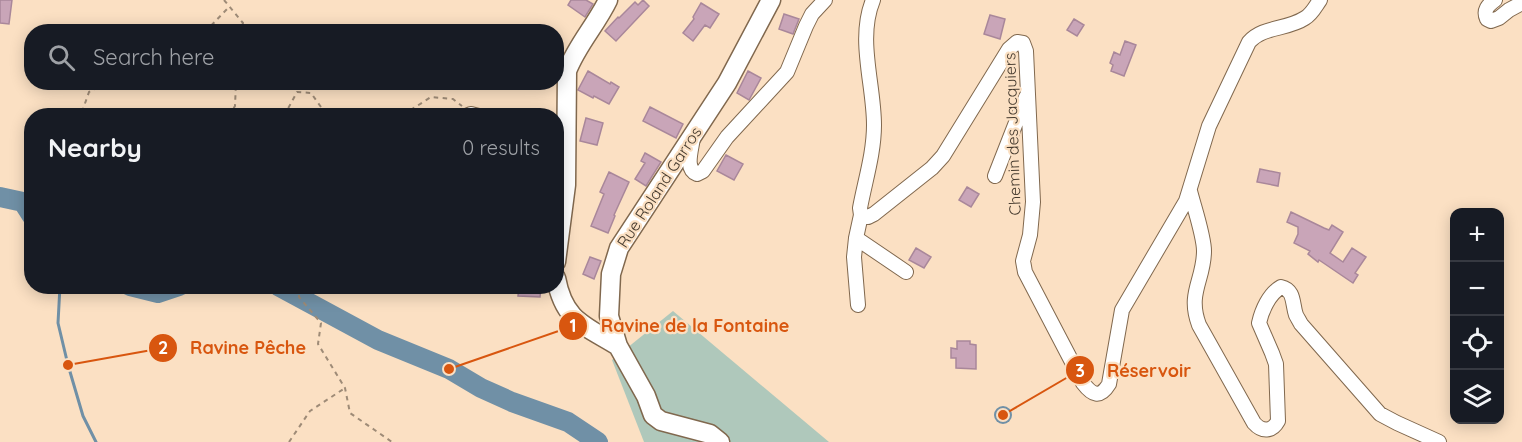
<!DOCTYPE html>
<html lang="en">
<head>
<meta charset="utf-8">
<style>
  :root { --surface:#171b24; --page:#20242c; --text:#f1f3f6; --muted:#9ea1a6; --line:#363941 }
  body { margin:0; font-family:Quicksand,sans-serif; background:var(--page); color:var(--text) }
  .controls { position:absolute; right:18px; bottom:18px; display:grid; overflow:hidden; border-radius:12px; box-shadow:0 3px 15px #0003 }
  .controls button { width:54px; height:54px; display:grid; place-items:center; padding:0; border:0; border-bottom:2px solid var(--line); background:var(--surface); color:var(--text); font:30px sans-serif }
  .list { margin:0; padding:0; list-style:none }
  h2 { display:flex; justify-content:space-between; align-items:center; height:78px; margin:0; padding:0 24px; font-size:26px }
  h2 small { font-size:20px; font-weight:400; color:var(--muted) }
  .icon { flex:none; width:33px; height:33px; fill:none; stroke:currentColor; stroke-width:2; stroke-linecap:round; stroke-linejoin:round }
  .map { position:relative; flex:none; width:1522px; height:442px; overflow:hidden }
  .search { position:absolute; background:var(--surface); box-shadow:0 3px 15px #0003; left:24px; top:24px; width:540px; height:66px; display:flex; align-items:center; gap:15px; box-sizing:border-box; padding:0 21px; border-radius:24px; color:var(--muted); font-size:22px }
  .panel { position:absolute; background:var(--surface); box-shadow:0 3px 15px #0003; left:24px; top:108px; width:540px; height:186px; border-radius:24px }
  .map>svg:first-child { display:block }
  .green { fill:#afc8bb }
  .water { fill:#7090a6 }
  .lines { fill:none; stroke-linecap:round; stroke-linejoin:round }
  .stream { stroke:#7090a6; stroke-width:3 }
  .river { stroke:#7090a6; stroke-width:20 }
  .building { fill:#c9a5b8; stroke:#a9879a; stroke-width:1.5 }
  .minor-casing { stroke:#80684e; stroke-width:16 }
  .secondary-casing { stroke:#80684e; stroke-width:21 }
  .path { stroke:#9e8b77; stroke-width:2; stroke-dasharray:4.5 4.5; stroke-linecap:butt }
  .minor { stroke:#fff; stroke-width:14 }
  .secondary { stroke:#fff; stroke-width:18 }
  .labels { text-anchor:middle; stroke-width:4.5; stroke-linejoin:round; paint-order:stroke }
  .street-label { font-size:16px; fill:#453a2e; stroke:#fbe0c3 }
  .leader { fill:none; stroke:#d8560f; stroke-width:2 }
  .callout-dot { fill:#d8560f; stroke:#fbe0c3; stroke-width:2 }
  .mark-label { font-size:18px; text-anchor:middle; font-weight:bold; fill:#fff }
  .callout-label { font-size:18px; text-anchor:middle; font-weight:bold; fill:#d8560f; stroke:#fbe0c3; stroke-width:4.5; stroke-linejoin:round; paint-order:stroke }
</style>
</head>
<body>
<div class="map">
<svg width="1522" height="442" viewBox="0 0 1522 442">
  <rect width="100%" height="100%" fill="#fbe0c3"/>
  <path class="green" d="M673 311 829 442H644L612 360Z"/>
  <path class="water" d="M994 415a9 9 0 1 1 18 0a9 9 0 1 1-18 0Z"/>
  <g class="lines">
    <path class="stream" d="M60 286 58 323 68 365 83 416 96 442"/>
    <path class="river" d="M0 197 23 202 32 216
      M130 286 158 293 179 286
      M278 286 378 340 449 369 481 388 512 402 568 422 598 442"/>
  </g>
  <path class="building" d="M0 0H12L9 24 0 23Z
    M571 0H586L593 4 585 17 568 5Z
    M643 0 649 6 616 41 605 31 618 17 619 18 635 2 638 5Z
    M701 3 719 14 710 28 705 25 693 41 683 33 694 19 693 17Z
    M784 14 799 19 793 34 779 29Z
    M990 15 1005 19 1000 39 984 34Z
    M1074 19 1084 25 1077 36 1067 30Z
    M1125 41 1136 45 1124 76 1111 71 1113 65 1110 63 1114 52 1120 55Z
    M588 71 610 84 611 82 619 87 609 104 594 96 593 98 578 90Z
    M748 71 761 78 749 100 737 93Z
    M650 107 683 124 676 138 643 121Z
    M586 118 603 123 597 145 580 141Z
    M645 153 661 162 646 186 635 179 645 163 641 161Z
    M726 155 743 164 734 180 717 171Z
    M1260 169 1280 173 1278 186 1257 182Z
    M609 172 629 182 614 215 615 216 608 233 591 226 604 194 600 192Z
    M967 187 979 194 971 207 959 200Z
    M1291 212 1324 228 1329 230 1332 225 1343 232 1330 253 1343 262 1352 248 1366 257 1355 273 1358 275 1353 283 1322 262 1319 260 1318 262 1308 254 1310 251 1294 243 1298 234V227L1287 222Z
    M916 248 931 257 924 268 909 260Z
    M590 257 601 261 594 279 583 274Z
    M519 286H541L540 297 518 296Z
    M957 341H970V344L976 345V369L956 368V358H951V348L957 349Z"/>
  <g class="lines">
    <defs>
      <path id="minor" d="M873 0C857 39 874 84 874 125 874 153 865 181 860 208L861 215 864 217H868L874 214 932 168 943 156 1009 49 1017 42 1023 43 1026 51 1033 202 1030 235 1023 261 1025 272 1083 383C1092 395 1100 399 1109 384L1122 310 1186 201 1209 126 1249 42C1263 26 1287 30 1305 18 1312 14 1315 7 1320 0
        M1495 0C1488 5 1483 10 1487 19L1491 21 1499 18 1509 10 1522 3
        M466 116 471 114 479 116
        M693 137C692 149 684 169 697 174L703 171 727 137 787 72 806 26 812 14 825 0
        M995 176 1026 97
        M1190 191C1194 207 1204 236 1204 251 1204 280 1187 293 1199 325L1254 423C1262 432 1272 432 1278 421L1276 364 1272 353 1259 323C1262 310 1269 294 1281 287 1295 290 1292 304 1296 315 1297 317 1300 322 1301 324L1380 414 1397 423 1439 442
        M856 238 906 272
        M858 305 854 257 856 238 861 215"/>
      <path id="secondary" d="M556 262 566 185 567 71C577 45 596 25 608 0
        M556 278C564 321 584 325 618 346
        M720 442 710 434 661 421 653 415 646 396 618 346 609 316 611 274 619 248 727 83 771 0"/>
    </defs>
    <use href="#minor" class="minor-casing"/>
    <use href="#secondary" class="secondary-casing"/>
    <path class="path" d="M224 0 243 23 240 32
      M205 32 229 7
      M73 116 83 109 89 92 109 82
      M229 116 235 106 236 82
      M284 116 297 92 311 93 321 107V116
      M404 116 406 113 431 97 453 99 462 106
      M299 286V297L321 323 318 344 345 388 350 413 392 442
      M289 442 310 411 345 388"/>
    <use href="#minor" class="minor"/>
    <use href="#secondary" class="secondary"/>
  </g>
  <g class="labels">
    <g class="street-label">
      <text transform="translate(1012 134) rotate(-92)" y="6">Chemin des Jacquiers</text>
      <text transform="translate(659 187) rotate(-57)" y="6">Rue Roland Garros</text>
    </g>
  </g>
  <path class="leader" d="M449 369L573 326M68 365L163 348M1003 415L1080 370"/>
  <g class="callout-dot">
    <circle cx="449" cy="369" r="6"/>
    <circle cx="68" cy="365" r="6"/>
    <circle cx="1003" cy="415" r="6"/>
    <circle cx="573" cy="326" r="15"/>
    <circle cx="163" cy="348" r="15"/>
    <circle cx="1080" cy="370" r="15"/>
  </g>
  <g class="mark-label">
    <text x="573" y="332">1</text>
    <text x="163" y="354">2</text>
    <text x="1080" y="377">3</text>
  </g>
  <g class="callout-label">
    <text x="695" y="332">Ravine de la Fontaine</text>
    <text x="248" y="354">Ravine Pêche</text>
    <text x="1149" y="377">Réservoir</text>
  </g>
</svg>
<div class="controls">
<button>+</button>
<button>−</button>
<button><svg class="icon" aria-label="locate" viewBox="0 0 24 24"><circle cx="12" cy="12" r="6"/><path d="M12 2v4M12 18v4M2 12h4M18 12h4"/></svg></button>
<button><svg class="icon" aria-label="layers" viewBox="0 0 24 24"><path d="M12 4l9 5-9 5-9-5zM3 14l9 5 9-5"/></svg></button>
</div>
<div class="search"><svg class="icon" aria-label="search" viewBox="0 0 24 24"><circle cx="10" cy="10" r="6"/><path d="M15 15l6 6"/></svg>Search here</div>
<section class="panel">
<h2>Nearby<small>0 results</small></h2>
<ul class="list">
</ul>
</section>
</div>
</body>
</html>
